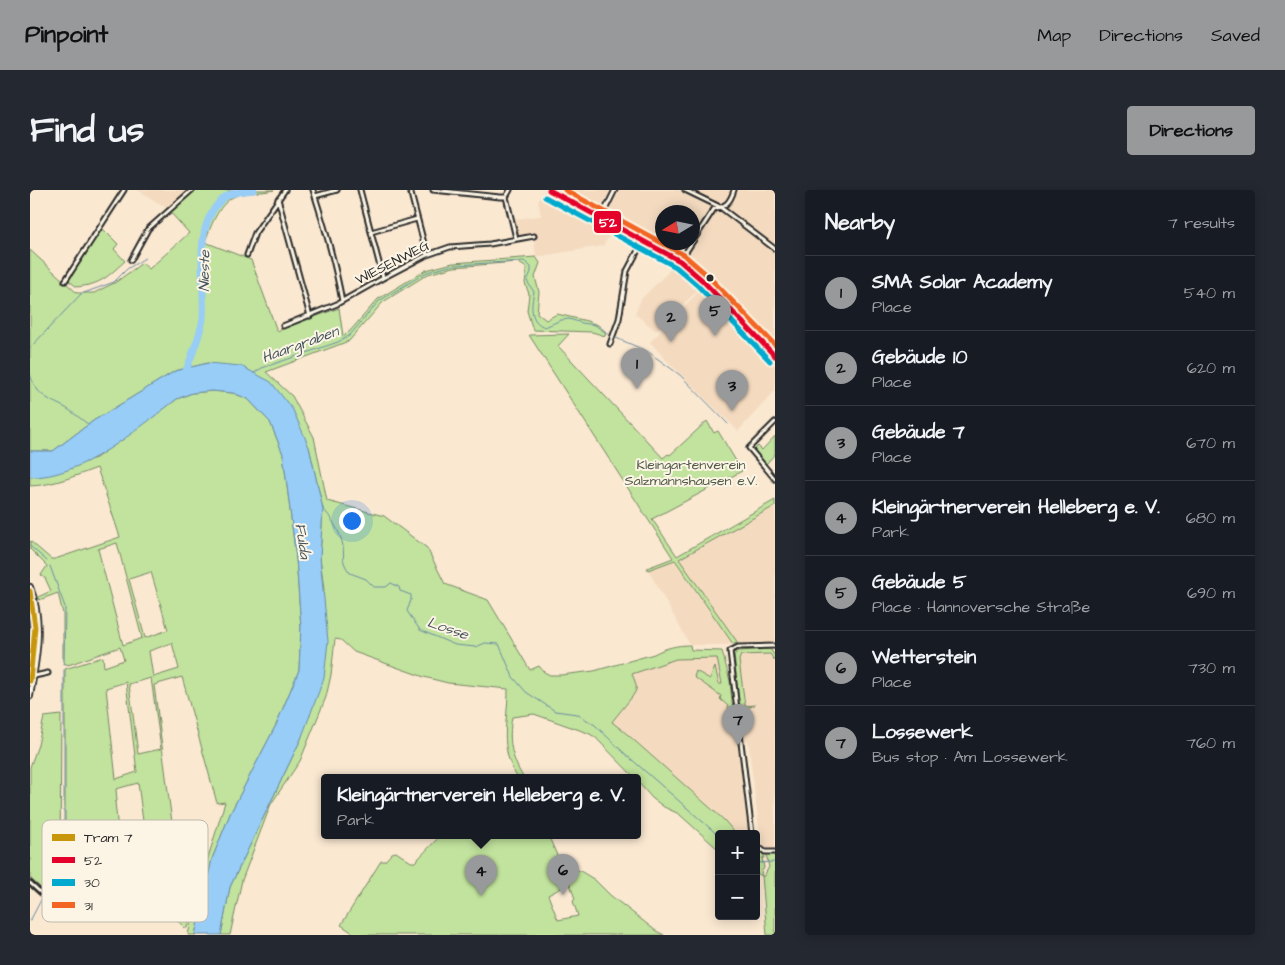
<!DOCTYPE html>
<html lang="en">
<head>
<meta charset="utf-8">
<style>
  :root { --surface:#171b24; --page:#242831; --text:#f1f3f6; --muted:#9ea1a6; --line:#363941; --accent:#98999b }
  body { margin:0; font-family:"Architects Daughter",sans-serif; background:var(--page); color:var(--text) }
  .controls { position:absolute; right:15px; bottom:15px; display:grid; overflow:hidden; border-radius:5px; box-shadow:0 2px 12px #0003 }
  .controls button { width:45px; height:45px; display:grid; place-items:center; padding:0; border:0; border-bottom:1px solid var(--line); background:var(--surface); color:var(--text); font:25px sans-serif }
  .compass { position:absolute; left:625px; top:15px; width:45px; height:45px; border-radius:50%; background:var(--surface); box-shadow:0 2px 12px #0003; rotate:260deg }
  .you { position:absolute; left:321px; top:330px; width:18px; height:18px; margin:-12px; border:4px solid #fff; border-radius:50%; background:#1a73e8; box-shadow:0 0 0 8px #1a73e833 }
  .badge { display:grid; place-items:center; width:32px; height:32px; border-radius:50%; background:var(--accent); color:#111; font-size:16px; font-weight:700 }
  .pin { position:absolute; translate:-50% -41px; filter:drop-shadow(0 1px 2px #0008) }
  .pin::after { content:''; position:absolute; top:26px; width:18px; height:15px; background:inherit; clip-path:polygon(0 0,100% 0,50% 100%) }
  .popup { position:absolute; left:291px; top:584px; width:320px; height:65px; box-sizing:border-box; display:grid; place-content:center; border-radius:5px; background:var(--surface); filter:drop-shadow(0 1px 4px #0005); font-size:16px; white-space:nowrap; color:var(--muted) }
  .popup b { font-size:19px; color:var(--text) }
  .popup::after { content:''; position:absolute; left:50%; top:100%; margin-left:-10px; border:10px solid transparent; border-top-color:var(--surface) }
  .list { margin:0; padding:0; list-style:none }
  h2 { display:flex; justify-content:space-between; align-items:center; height:65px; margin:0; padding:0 20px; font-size:21px }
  h2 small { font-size:16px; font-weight:400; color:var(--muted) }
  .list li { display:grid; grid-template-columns:32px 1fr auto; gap:15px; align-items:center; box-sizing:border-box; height:75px; padding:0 20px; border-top:1px solid var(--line) }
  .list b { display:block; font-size:19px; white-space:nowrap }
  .list p { margin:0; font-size:16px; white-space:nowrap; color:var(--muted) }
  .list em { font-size:16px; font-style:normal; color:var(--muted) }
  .map { position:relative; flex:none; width:745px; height:745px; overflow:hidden; border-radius:5px }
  header { display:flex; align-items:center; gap:30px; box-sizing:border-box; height:70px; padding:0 25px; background:var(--accent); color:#111 }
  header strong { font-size:24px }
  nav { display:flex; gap:28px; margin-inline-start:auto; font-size:18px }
  .intro { display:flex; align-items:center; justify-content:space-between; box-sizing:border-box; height:120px; padding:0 30px }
  h1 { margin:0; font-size:35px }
  .button { padding:12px 22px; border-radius:5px; background:var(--accent); color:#111; font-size:18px; font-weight:700 }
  main { display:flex; gap:30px; padding:0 30px }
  aside { flex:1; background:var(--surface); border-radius:5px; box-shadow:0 2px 12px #0003 }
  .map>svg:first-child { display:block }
  .built { fill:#f4dbc0; fill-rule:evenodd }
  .green { fill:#c1e39d; stroke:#768764; fill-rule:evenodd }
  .water { fill:#97cdf6; stroke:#6c8ca5 }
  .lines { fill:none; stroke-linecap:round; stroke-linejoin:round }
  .stream { stroke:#6c8ca5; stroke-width:1 }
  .river { stroke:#97cdf6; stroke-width:7 }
  .street-casing { stroke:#2b2b2b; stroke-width:7 }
  .secondary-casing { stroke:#2b2b2b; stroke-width:8 }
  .street { stroke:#fcf5e5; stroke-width:3 }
  .secondary { stroke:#fcf5e5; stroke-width:4.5 }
  .bus-1-casing { stroke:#fcf5e5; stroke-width:9 }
  .bus-2-casing { stroke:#fcf5e5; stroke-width:9 }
  .bus-3-casing { stroke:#fcf5e5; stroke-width:9 }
  .bus-1 { stroke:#e4002b; stroke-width:5 }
  .bus-2 { stroke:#00a9ce; stroke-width:5 }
  .bus-3 { stroke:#f26522; stroke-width:5 }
  .tram-1-casing { stroke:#fcf5e5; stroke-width:9 }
  .tram-1 { stroke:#c7960b; stroke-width:5 }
  .bus-dot { fill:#2b2b2b; stroke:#fcf5e5; stroke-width:2 }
  .labels { text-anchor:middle; stroke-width:4; stroke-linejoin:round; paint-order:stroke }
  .street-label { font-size:14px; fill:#2b2b2b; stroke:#fcf5e5 }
  .park-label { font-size:14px; fill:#505948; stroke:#fcf5e5 }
  .water-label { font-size:15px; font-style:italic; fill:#46545e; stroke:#fcf5e5 }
  .key { fill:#fcf5e5; stroke:#bdb8ad; stroke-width:1 }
  .key-label { font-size:14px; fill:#2b2b2b }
  .line-badge { stroke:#fcf5e5; stroke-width:2 }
  .badge-label { font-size:14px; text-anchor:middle; font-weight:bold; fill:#fff }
</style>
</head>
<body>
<header>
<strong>Pinpoint</strong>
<nav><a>Map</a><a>Directions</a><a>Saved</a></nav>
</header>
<div class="intro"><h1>Find us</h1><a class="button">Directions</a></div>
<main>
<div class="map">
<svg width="745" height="745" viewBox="0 0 745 745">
  <rect width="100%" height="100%" fill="#fae8d1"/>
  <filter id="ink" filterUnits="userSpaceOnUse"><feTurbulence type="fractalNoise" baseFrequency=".02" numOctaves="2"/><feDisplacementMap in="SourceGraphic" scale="10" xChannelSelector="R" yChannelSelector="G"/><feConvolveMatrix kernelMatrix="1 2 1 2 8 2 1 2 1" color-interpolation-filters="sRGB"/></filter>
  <g filter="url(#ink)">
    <path class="built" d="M108 0H159L138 19Z
      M515 0H745V158L675 84 656 68 579 25 575 34 583 40 573 56 506 67 503 44 487 46 484 29 511 26 508 11ZM632 22H662V52H632Z
      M647 73 672 96 626 141 605 124 611 109Z
      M672 98 745 176V201L708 241 639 173 620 152Z
      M745 316V454L708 453 649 369Z
      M644 370 703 454 695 455H660L618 380Z
      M745 459V659L736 658 731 654 718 551 715 552 703 467 705 463 709 461Z
      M692 461 700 491 719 644 703 642 694 630 597 544 578 530 590 478Z"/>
    <path class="green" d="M164 0H244C232 3 219 2 208 5 189 11 181 36 175 52L221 70 247 141 309 118 313 146 320 141 348 109 396 80 423 73 506 67 510 73 505 87 509 102 507 123 516 130 527 124 557 131 568 135 576 142 575 146 562 142 503 140 497 121 499 104 495 93 497 78 487 72 424 77 398 84 353 112 319 151 236 182 262 206 284 247 297 311 354 326 397 358 415 394 458 410 500 480 509 476 514 482 520 485H531L564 481 624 464C635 458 647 455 660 455L661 460 692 461 700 491 704 530 698 531 697 527 699 522 698 516 690 509 691 506 664 487 666 481 680 489 685 477 689 494H692L687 468 646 469 602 484C604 489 607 495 606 500 605 505 586 526 582 532L597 544 694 630 706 644H689V660L649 624 634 617 622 608 607 591V587H604L565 547 558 543 504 524 482 527C478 550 481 567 493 587H487C468 556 478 533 478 499L418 493 394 487 324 462 311 450 305 449 301 485 296 507 270 571 241 614 212 690 200 745H191L200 697 271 549 294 400 290 367 293 319 279 257 178 173 145 181 63 231 23 261H0V60L47 103H64L86 92 112 73 119 79 159 43 140 22Z
      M72 38 88 54 84 59 95 71C77 87 72 94 47 97L39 91 41 87Z
      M539 144 528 156 633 268 638 264 640 265 677 231 684 243 688 241 712 281 622 329 647 366 745 310V316L649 369 708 453 703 454 645 370 618 380 617 378 643 368 499 145Z
      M182 201 203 203 218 209 240 232 253 264 266 368 271 437 269 480 246 535 200 624 182 669 165 745H158L166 707 195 612 187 613 152 487 124 495 148 678 96 694 91 645 114 639 108 593 86 599 87 611 85 612 94 695 65 703 62 644 60 645 62 703C50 711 30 715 18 706L35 675V479L73 467 74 477 94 470 90 457 38 475 33 472V424L28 403 9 410 8 407 21 401 15 388 11 385 17 376 0 359V351L21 369H25L90 347 67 278C45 286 24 295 0 296V287L66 268 147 209 162 203ZM87 353 112 448 93 455 68 359ZM121 382 138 440 115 448 99 389ZM142 453 149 479 123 487 119 461ZM121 488 131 559 108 564 99 494ZM96 492 107 582 86 589 76 498Z
      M745 246V264L736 274 724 260 728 256 732 260Z
      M740 459 745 466V471L740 464 711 465 709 470 715 516 725 515 710 521 704 465 709 461Z
      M31 525 30 673 28 678 14 701 0 688V577L8 555 14 527Z
      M411 645H518L530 672 552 682 565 690 580 705 626 741 634 745H322L323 743 311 735 351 671H355L362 663 366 662 381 672H385ZM528 674 534 677 545 709 543 711 548 726 528 730 518 705 535 696 527 676Z
      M726 661 734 664V668H732L734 678 731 682 732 686H734L739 677 736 664H745V745H737L732 686 726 683Z
      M171 675 172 678 157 738H155L109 693Z"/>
    <path class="water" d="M178 173 211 176 241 192 263 220 279 257 293 319 290 367 298 451 294 488 271 549 200 697 191 745H165L182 669 200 624 246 535 269 480 271 437 266 368 253 264 240 232 218 209 203 203 182 201 162 203 147 209C107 239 52 288 0 287V261H23L63 231 145 181Z"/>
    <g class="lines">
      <path class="stream" d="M0 158 51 104 84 92 97 79 115 68
        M0 183C5 205 18 209 36 218 44 223 51 229 59 235
        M224 183 232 178 308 152 319 146 349 111 397 82 424 75 494 71 501 77V82L497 91 504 102C501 115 499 132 515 137L531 130 539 129 552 133 565 135 579 145 617 161 650 185 698 234
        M292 318C301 326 311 344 313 356 315 370 310 369 320 383L336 389 344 397H356L361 393 369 397 370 401 381 405V410L377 421 390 440 425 455 446 457 455 453 469 454 483 487 496 502 525 521 547 524 565 535 592 561 689 646
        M0 356 17 371
        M20 376 35 417 34 475
        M726 673 745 672
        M17 706 34 674V480
        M0 731 11 710"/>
      <path class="river" d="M154 186C160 170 171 144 173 128 176 90 160 34 195 7 203 1 215 1 224 0"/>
      <defs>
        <path id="street" d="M283 0C295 37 305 73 312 111
          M330 0 353 88
          M380 0 397 65
          M403 0 470 7H476L480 0
          M655 0 690 17 745 59
          M285 6 307 0
          M476 7 486 48
          M248 9 280 126
          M571 28 585 0
          M341 42 387 29
          M217 65 225 43 255 0
          M101 70 118 39 162 0
          M650 71 684 19C696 16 700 13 704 0
          M35 91 94 0
          M253 136 307 114 353 88 397 65 420 57 460 54 504 46
          M580 154 589 129 597 81 613 51
          M745 232 719 258 745 289
          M0 487 18 483
          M722 644 700 461 708 457 745 456
          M726 655 735 662H745
          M0 693 20 711"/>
        <path id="secondary" d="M519 0 650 71 672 90 745 166
          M0 397C14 432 6 470 0 506
          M0 411 3 437 0 477"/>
      </defs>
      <use href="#street" class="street-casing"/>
      <use href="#secondary" class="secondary-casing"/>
      <use href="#street" class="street"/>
      <use href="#secondary" class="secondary"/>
      <defs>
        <path id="bus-1" d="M519 0 650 71 672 90 745 166"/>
        <path id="bus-2" d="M515 7 646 77 667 95 740 171"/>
        <path id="bus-3" d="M535 0 654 65 677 85 745 155"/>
      </defs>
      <use href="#bus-1" class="bus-1-casing"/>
      <use href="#bus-2" class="bus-2-casing"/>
      <use href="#bus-3" class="bus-3-casing"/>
      <use href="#bus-1" class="bus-1"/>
      <use href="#bus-2" class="bus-2"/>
      <use href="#bus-3" class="bus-3"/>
      <defs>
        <path id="tram-1" d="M0 401 5 437 0 491"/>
      </defs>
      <use href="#tram-1" class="tram-1-casing"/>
      <use href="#tram-1" class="tram-1"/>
    </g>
  </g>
  <circle class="bus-dot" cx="680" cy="88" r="4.5"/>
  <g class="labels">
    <g class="street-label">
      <text transform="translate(362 72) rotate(-27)" y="5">WIESENWEG</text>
    </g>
    <g class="park-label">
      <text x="661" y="279">Kleingartenverein<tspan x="661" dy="16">Salzmannshausen e.V.</tspan></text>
    </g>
    <g class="water-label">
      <text transform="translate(174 81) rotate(-89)" y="5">Nieste</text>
      <text transform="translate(270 154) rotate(-20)" y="5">Haargraben</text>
      <text transform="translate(273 351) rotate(82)" y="5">Fulda</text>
      <text transform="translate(418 438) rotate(19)" y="5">Losse</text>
    </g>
  </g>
  <rect x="12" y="630" width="166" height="102" rx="8" class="key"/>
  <rect x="22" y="644" width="23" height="7" fill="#c7960b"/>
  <rect x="22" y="667" width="23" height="6" fill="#e4002b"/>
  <rect x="22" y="689" width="23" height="7" fill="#00a9ce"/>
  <rect x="22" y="712" width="23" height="6" fill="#f26522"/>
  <g class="key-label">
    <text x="54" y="652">Tram 7</text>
    <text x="54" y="675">52</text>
    <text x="54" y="697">30</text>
    <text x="54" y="720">31</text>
  </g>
  <rect class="line-badge" x="563" y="20" width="29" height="24" rx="5" fill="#e4002b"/>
  <g class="badge-label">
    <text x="578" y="37">52</text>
  </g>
</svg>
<div class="controls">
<button>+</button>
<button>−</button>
</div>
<svg class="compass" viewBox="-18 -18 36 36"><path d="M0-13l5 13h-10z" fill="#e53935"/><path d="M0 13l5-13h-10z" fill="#9ea1a6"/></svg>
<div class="you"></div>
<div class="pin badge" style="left:607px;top:199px">1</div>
<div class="pin badge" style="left:641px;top:152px">2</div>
<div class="pin badge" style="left:702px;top:221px">3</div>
<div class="pin badge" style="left:451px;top:706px">4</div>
<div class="popup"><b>Kleingärtnerverein Helleberg e. V.</b>Park</div>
<div class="pin badge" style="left:685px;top:146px">5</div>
<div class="pin badge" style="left:533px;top:705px">6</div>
<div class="pin badge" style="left:708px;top:555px">7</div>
</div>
<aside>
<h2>Nearby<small>7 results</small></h2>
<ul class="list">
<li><span class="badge">1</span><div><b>SMA Solar Academy</b><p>Place</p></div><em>540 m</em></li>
<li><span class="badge">2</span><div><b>Gebäude 10</b><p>Place</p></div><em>620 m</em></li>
<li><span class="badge">3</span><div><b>Gebäude 7</b><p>Place</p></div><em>670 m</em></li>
<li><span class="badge">4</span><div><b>Kleingärtnerverein Helleberg e. V.</b><p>Park</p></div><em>680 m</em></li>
<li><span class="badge">5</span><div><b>Gebäude 5</b><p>Place · Hannoversche Straße</p></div><em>690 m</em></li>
<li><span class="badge">6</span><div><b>Wetterstein</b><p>Place</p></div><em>730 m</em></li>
<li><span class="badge">7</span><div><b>Lossewerk</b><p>Bus stop · Am Lossewerk</p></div><em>760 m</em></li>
</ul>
</aside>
</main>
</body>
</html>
